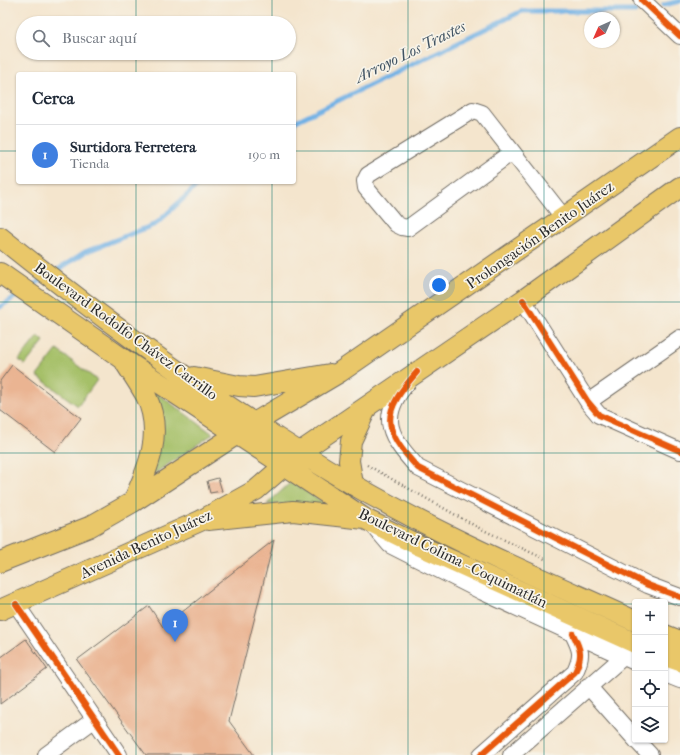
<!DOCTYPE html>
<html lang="es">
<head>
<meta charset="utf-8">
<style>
  :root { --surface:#fff; --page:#f2f2f3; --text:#1f2937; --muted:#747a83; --line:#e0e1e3; --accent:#2563eb }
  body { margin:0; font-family:"IM FELL French Canon",serif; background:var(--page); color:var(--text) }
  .controls { position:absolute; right:12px; bottom:12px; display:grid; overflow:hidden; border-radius:4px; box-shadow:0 1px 3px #0004 }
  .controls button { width:36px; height:36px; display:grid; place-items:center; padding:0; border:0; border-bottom:1px solid var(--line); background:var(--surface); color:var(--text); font:20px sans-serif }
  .compass { position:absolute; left:584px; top:12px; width:36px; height:36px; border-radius:50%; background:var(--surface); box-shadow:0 1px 3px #0004; rotate:225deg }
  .you { position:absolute; left:439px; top:285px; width:14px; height:14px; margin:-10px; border:3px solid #fff; border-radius:50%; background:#1a73e8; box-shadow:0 0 0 6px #1a73e833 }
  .badge { display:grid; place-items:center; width:26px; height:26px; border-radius:50%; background:var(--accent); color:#fff; font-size:13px; font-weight:700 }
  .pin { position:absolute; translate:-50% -33px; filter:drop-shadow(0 1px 2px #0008) }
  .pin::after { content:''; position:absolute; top:21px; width:14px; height:12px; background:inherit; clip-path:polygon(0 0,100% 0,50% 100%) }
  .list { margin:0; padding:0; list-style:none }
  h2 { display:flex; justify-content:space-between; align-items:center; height:52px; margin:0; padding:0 16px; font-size:17px }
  h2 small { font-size:13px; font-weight:400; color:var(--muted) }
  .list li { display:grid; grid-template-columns:26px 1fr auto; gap:12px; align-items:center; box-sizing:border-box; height:60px; padding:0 16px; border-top:1px solid var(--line) }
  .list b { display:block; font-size:15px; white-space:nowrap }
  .list p { margin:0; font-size:13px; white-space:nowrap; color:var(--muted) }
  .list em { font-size:13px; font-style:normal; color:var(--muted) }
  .icon { flex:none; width:22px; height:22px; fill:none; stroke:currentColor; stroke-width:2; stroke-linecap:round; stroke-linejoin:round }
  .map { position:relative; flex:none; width:680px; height:755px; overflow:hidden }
  .search { position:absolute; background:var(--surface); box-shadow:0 1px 3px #0004; left:16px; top:16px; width:280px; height:44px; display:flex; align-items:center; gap:10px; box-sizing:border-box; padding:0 14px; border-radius:22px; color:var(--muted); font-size:15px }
  .panel { position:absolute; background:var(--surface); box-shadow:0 1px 3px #0004; left:16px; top:72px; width:280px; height:112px; border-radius:4px }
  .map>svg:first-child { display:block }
  .green { fill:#a5c067; stroke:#687649 }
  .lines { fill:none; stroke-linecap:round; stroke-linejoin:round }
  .stream { stroke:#71b1e5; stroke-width:5 }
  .building { fill:#eab492 }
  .minor-casing { stroke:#716c64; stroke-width:18 }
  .major-casing { stroke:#716c64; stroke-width:22 }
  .path { stroke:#716c64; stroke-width:2.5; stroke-dasharray:1 3; stroke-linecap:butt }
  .minor { stroke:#fff; stroke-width:16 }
  .major { stroke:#e9c769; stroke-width:20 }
  .cycleway-casing { stroke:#f7f3e8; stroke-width:8 }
  .cycleway { stroke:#e8590c; stroke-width:6 }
  .grid { fill:none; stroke:#0f766e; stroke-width:1; stroke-opacity:0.55 }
  .labels { text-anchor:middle; stroke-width:3.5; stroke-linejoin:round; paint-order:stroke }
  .street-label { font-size:15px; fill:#2b2b2b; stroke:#f7f3e8 }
  .water-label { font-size:16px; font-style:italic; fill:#405363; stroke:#f7f3e8 }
</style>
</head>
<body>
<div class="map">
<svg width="680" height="755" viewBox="0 0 680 755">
  <rect width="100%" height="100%" fill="#f7f3e8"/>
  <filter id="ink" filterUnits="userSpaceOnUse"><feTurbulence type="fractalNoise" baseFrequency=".025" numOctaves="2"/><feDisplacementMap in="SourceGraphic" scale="8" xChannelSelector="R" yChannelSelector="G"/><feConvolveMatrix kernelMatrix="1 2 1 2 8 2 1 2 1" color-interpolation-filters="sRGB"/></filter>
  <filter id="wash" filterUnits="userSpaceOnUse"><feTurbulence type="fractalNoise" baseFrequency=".012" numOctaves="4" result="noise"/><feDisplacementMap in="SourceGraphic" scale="16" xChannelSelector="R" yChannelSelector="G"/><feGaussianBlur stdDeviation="0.9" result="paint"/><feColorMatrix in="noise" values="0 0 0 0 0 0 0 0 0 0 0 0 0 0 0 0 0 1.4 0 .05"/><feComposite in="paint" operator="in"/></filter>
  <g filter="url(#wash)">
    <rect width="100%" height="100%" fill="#f4e5cd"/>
    <path class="green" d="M38 336 44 341 25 365 19 360Z
      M57 350 97 380 78 406 37 376Z
      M143 383 213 434 152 475Z
      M291 482 333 508 267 504Z"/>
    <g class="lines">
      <path class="stream" d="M664 5 680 1
        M294 122 522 11H635
        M53 273 85 252 156 224 201 182
        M29 288 45 278
        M0 307 21 293"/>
    </g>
    <g id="blocks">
      <path class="building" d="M12 365 81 418 55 452 0 410V381Z
        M218 478 222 491 210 493 207 481Z
        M274 540 229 721 254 755H146L77 660 149 606 163 627Z
        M26 639 47 669 0 704V658Z"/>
    </g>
  </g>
  <g filter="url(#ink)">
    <use href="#blocks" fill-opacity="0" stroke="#716c64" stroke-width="1"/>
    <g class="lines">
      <defs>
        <path id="minor" d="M642 0 680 36
          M512 152 408 228 402 227 396 224 366 188 365 181 368 175 473 110 482 113 564 218
          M523 300 588 402 599 415 680 451
          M408 382C376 418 391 438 418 468L648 585 680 597
          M588 402 680 338
          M373 525 390 545 483 592 635 662
          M16 604 119 755
          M665 674 680 680
          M588 686 635 739
          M636 740 650 755
          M46 755 95 719
          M481 755 575 672C583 655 581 650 573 634
          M511 755 623 657"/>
        <path id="major" d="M0 237C112 327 229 412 352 484 443 537 540 578 635 621
          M0 273 123 359 367 520 420 546 635 643
          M126 364C133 375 140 385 146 396 164 433 148 469 133 502
          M194 377 239 386 254 387 330 374
          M353 484 349 461 351 441 367 407
          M208 520 293 511 365 519
          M0 562 89 527 133 502 254 423 340 372 680 137
          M0 610 200 521 256 490 300 452 523 300 680 187
          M665 635 680 641
          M665 656 680 661"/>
      </defs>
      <use href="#minor" class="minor-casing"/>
      <use href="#major" class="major-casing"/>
      <path class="path" d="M367 465 477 527 547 560"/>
      <use href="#minor" class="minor"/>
      <use href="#major" class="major"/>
      <defs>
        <path id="cycleway" d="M642 0 680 36
          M523 300 588 402 599 415 680 451
          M417 372C381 413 381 428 418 468L648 585 680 597
          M16 604 119 755
          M481 755 575 672C583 655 581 650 573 634"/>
      </defs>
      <use href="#cycleway" class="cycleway-casing"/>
      <use href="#cycleway" class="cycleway"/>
    </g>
  </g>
  <path class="grid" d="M136 0V23M272 0V23M408 0V755M544 0V755M136 53V74M272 53V74M0 151H18M294 151H680M136 182V755M272 182V755M0 302H680M0 453H680M0 604H635M665 604H680"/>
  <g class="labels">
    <g class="street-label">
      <text transform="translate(540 235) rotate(-35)" y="5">Prolongación Benito Juárez</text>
      <text transform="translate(126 331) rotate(36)" y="5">Boulevard Rodolfo Chávez Carrillo</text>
      <text transform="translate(146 544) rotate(-25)" y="5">Avenida Benito Juárez</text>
      <text transform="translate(453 558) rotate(26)" y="5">Boulevard Colima - Coquimatlán</text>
    </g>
    <g class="water-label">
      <text transform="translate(410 51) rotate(-26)" y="6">Arroyo Los Trastes</text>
    </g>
  </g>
</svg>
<div class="controls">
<button>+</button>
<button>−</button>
<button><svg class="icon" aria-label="locate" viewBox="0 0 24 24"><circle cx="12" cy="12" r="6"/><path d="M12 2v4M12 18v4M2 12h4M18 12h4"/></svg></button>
<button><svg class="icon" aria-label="layers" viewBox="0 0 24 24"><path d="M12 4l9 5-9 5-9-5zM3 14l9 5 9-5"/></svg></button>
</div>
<svg class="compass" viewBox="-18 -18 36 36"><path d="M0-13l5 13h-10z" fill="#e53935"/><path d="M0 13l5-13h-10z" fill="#747a83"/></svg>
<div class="you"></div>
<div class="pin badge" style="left:175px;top:642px;background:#3f7fe0">1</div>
<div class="search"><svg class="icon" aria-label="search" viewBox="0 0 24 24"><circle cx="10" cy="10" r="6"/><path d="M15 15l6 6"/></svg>Buscar aquí</div>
<section class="panel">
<h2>Cerca<small></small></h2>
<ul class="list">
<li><span class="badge" style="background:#3f7fe0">1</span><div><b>Surtidora Ferretera</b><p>Tienda</p></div><em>190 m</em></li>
</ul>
</section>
</div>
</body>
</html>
